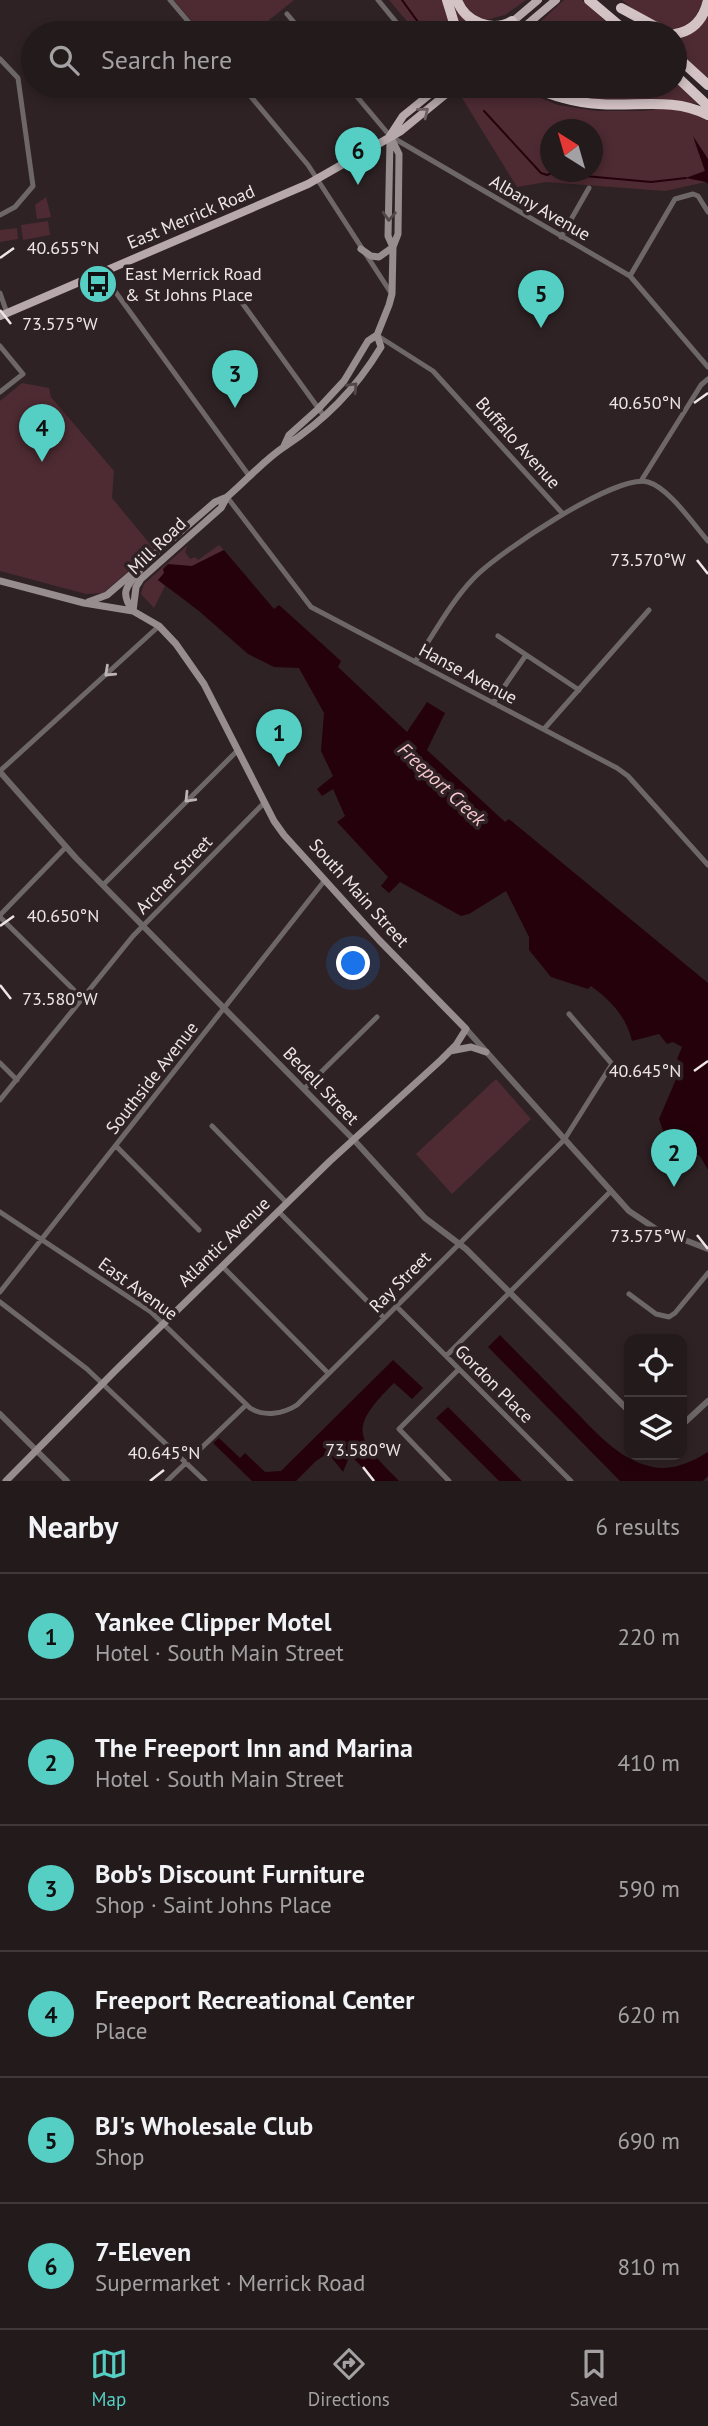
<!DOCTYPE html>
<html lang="en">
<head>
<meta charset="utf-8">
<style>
  :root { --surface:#231a1b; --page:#2f2728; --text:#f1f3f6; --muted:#a3a1a3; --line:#40383a; --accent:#55cec4 }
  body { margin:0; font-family:"PT Sans",sans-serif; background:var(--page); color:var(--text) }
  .controls { position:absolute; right:21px; bottom:21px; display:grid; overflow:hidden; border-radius:14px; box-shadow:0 4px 10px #0003 }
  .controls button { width:63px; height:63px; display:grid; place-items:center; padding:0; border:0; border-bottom:2px solid var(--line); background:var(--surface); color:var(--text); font:35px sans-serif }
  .compass { position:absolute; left:540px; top:119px; width:63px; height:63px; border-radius:50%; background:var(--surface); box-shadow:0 4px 10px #0003; rotate:323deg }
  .you { position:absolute; left:354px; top:964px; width:24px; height:24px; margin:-18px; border:5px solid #fff; border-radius:50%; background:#1a73e8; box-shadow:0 0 0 10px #1a73e833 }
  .badge { display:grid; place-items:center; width:46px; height:46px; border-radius:50%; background:var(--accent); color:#111; font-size:23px; font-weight:700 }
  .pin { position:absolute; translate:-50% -58px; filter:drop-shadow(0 2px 4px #0008) }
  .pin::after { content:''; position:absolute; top:37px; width:24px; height:21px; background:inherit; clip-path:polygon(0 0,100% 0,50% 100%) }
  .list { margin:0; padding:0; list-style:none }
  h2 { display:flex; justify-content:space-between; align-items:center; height:91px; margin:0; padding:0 28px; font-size:30px }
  h2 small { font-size:23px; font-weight:400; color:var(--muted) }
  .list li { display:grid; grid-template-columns:46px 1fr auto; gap:21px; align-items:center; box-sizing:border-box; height:126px; padding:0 28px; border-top:2px solid var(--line) }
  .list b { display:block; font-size:26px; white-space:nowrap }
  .list p { margin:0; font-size:23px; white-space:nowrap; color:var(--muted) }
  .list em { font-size:23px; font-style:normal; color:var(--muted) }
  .icon { flex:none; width:38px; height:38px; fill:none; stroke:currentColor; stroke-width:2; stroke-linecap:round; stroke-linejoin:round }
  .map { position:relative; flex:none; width:708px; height:1481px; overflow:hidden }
  .search { position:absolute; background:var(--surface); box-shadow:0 4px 10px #0003; left:21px; right:21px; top:21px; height:77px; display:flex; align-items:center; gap:18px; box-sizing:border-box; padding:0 24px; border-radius:38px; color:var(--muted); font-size:26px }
  .sheet { height:847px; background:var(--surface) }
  nav { display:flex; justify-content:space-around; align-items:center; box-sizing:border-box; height:98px; border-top:2px solid var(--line); background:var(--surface); font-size:19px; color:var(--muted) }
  nav a { display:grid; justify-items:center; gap:4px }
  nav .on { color:var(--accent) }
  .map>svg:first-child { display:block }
  .green { fill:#4e2b32; fill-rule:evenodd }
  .water { fill:#25020b }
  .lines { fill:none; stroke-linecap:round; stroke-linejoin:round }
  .stream { stroke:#25020b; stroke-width:2 }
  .minor { stroke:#6e6768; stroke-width:5 }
  .tertiary { stroke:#6e6768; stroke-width:6 }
  .secondary { stroke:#978c8e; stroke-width:7 }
  .primary { stroke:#b7a9ab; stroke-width:8 }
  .motorway { stroke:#d4c3c5; stroke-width:10 }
  .oneway { stroke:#6c5f61 }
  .oneway2 { stroke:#534749 }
  .oneway3 { stroke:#bbb3b4 }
  .ticks { fill:none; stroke:#eee5e7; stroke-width:2.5 }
  .labels { text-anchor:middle; stroke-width:7; stroke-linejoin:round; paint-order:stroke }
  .street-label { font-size:18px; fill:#eee5e7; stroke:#2f2224 }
  .poi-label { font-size:18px; fill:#eee5e7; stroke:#2f2224; text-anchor:start }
  .water-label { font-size:19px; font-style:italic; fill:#facad1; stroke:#2f2224 }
  .ticks-label { font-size:18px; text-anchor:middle; fill:#eee5e7; stroke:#2f2224; stroke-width:7; stroke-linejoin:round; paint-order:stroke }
</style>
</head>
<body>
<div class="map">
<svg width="708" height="1481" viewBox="0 0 708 1481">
  <rect width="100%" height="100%" fill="#2f2224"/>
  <path class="green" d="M174 0H294L253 33H202Z
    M389 0H443L445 12 453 33H417Z
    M451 0H454L493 29 492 33H460Z
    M460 0H526L505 15 482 21 467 13Z
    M564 0H582L618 33H528Z
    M622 0H703C686 52 650 23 622 0Z
    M708 10V78L675 49V37Z
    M675 82 698 104 668 100 585 99 538 86 583 95 620 86H675Z
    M467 86H511L558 105 597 111H643L673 107 708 117V159L694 140 705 171 688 177 706 182 665 191 546 182 517 187 459 93ZM550 130H592V172H550Z
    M46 197 51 217 37 219 35 205Z
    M48 221 50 235 23 240 21 225Z
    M17 228 18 239 0 242V230Z
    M22 383 49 388 51 397 114 471 112 498 154 549 103 593 86 594 0 571V401Z
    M188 545 185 552 190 559 195 557 198 560 219 545 237 564 223 550 192 566H176L158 580 165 586 154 608 141 594 144 584Z
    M496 1079 531 1119 452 1194 416 1154Z"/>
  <path class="water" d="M693 136 708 159V184L706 182 686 178 705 171Z
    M224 550 274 609 279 605 341 661 338 667 407 732 427 702 445 713 427 750 505 822 509 819 708 983V1170L700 1156 666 1139 659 1119 683 1063 677 1059 682 1047 673 1042 667 1044 659 1034 632 1041C626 1016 611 1001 591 986L588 989 551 977 529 950V937L506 891 469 914 461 916 400 882 389 893 381 886 388 877 337 822 345 816 333 789 322 796 317 789 333 776 321 751 324 713 299 668 274 667 248 654 199 611 158 580 164 573 163 569 168 564 192 566Z
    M500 1335C521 1357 543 1378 564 1400 590 1425 616 1460 653 1467 672 1471 692 1462 708 1452V1476L703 1481H620L488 1347Z
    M393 1360 423 1388 412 1399 394 1383C347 1430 356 1437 399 1481H376L350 1455 343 1472 328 1453 316 1461 296 1481H252L213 1443 219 1438 240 1458 245 1453 265 1472 281 1471Z
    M448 1407 522 1481H499L436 1418Z"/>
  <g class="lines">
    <path class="stream" d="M402 0 426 33
      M484 111 541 173 547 175 552 173 651 182 686 178"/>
    <path class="minor" d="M170 0 198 33
      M378 0 405 33
      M287 14 303 33
      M0 59 18 78 33 186 15 207 0 215
      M242 86 308 165 391 293
      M348 86 390 136 630 276 708 367
      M561 237 589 188
      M101 272 250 477
      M630 276 675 199 693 194 698 196 708 212
      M0 293 7 313
      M240 300 324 416
      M378 336 433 371 563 514
      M0 346 23 374 0 392
      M641 481 701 385 708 379
      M227 497 311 607 617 768 628 776 708 865
      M498 636 579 690
      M415 662C434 634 450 603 473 579 496 554 616 473 648 482 669 488 693 524 708 541
      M493 703 526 655
      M544 729 649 610
      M0 771 159 626
      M103 885 238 750
      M0 915 66 847
      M0 917 83 999
      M0 1063 17 1080
      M304 1089 377 1017
      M0 1100 133 936 265 802
      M212 1126 287 1203
      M116 1146 199 1230
      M278 1211 384 1318
      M0 1212 151 1312 250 1408C264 1417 283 1414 297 1405L564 1140 612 1064 569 1014
      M222 1266 328 1373
      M0 1292 325 880
      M629 1294 656 1314 669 1317 675 1313 708 1273
      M0 1302 87 1369 205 1481
      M396 1306 571 1481
      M446 1356 611 1191
      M167 1481 246 1405
      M449 1481 399 1429 459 1369"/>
    <path class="tertiary" d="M0 772 76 858 354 1140 425 1218 466 1249 629 1411
      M466 1029 629 1211 656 1229 708 1249
      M0 1414 67 1481
      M682 1425 708 1401"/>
    <path class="secondary" d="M390 140 388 236 393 247
      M361 249 371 256 379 257 393 247
      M284 446 289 435 318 409 344 381 368 341 377 335 389 305 392 294 393 247 398 234 399 154 390 136
      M0 581 84 603 133 611 159 626 176 644 204 684 274 821 284 835 379 940 466 1029 456 1045 441 1060 330 1161 117 1369 6 1481
      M88 602 107 595 215 502 227 497
      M133 611 136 587 141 579 221 508 227 497C246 481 264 460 284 447 325 420 355 390 381 347L377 335
      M133 611C119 592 127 586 140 570
      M450 1051 471 1047 486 1052"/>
    <path class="primary" d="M499 33 538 0
      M517 33 556 0
      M390 136 403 116 440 86
      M0 316 308 184 401 131 456 86"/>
    <path class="motorway" d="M447 0 457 33
      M457 0C465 22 492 33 512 21
      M589 0 628 33
      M621 8 667 33
      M519 33 520 31
      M675 34C694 31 704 18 708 0
      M675 55 708 85
      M675 75 708 106
      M529 86C552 95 574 103 599 104 637 107 673 97 708 115
      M555 86C574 92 598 97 616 86"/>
  </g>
  <defs><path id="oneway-chevron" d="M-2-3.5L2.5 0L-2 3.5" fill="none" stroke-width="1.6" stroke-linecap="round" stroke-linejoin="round" transform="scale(1.75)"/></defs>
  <use class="oneway" href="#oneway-chevron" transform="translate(424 112) rotate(-39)"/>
  <g class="oneway2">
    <use href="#oneway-chevron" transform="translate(389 216) rotate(93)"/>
    <use href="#oneway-chevron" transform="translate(353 387) rotate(-47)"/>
  </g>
  <g class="oneway3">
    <use href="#oneway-chevron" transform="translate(109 672) rotate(137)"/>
    <use href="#oneway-chevron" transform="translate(189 798) rotate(134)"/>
  </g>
  <path class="ticks" d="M0 258 14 248M0 310 11 324M694 403 708 393M697 560 708 574M0 926 14 916M0 985 11 999M694 1071 708 1061M697 1235 708 1249M363 1467 374 1481M150 1481 164 1470"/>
  <defs>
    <symbol id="bus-disc" viewBox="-11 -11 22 22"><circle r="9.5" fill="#55cec4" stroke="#2f2224"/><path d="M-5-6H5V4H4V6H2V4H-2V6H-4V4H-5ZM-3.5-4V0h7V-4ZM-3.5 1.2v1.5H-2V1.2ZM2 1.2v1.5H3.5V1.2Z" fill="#111"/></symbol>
  </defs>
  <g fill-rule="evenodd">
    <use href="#bus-disc" x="76" y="262" width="44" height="44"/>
  </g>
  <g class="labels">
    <g class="street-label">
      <text transform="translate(540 208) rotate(30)" y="6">Albany Avenue</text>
      <text transform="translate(191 217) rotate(-23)" y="6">East Merrick Road</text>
      <text transform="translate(518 443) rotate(48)" y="6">Buffalo Avenue</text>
      <text transform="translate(157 546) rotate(-44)" y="6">Mill Road</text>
      <text transform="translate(468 674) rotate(28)" y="6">Hanse Avenue</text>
      <text transform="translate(174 875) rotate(-46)" y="6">Archer Street</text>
      <text transform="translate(359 893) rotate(48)" y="6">South Main Street</text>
      <text transform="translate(152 1078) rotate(-52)" y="6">Southside Avenue</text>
      <text transform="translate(321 1086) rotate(46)" y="6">Bedell Street</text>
      <text transform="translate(224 1242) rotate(-44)" y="6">Atlantic Avenue</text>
      <text transform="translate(400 1282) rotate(-45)" y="6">Ray Street</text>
      <text transform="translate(138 1289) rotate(36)" y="6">East Avenue</text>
      <text transform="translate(494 1384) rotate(45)" y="6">Gordon Place</text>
    </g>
    <g class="poi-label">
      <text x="125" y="280">East Merrick Road<tspan x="125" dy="21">&amp; St Johns Place</tspan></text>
    </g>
    <g class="water-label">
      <text transform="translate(442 784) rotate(43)" y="7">Freeport Creek</text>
    </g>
  </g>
  <g class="ticks-label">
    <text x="63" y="254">40.655°N</text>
    <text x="60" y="330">73.575°W</text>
    <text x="645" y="409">40.650°N</text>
    <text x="648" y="566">73.570°W</text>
    <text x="63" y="922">40.650°N</text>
    <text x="60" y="1005">73.580°W</text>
    <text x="645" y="1077">40.645°N</text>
    <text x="648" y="1242">73.575°W</text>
    <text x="363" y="1456">73.580°W</text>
    <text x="164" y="1459">40.645°N</text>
  </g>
</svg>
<div class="controls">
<button><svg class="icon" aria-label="locate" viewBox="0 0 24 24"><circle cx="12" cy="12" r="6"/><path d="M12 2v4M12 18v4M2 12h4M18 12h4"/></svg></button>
<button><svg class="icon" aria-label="layers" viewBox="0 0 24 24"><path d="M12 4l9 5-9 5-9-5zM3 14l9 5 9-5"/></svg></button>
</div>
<svg class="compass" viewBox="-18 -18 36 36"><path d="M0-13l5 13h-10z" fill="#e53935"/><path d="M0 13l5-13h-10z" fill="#a3a1a3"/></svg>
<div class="you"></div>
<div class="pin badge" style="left:279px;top:767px">1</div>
<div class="pin badge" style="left:674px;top:1187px">2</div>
<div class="pin badge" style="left:235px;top:408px">3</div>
<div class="pin badge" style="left:42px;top:462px">4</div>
<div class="pin badge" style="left:541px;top:328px">5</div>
<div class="pin badge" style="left:358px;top:185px">6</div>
<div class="search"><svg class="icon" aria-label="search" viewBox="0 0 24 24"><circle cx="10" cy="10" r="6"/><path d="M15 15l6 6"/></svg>Search here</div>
</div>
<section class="sheet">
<h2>Nearby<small>6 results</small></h2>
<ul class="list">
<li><span class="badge">1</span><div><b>Yankee Clipper Motel</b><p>Hotel · South Main Street</p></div><em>220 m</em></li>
<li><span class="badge">2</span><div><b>The Freeport Inn and Marina</b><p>Hotel · South Main Street</p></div><em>410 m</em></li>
<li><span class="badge">3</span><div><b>Bob's Discount Furniture</b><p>Shop · Saint Johns Place</p></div><em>590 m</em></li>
<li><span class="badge">4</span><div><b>Freeport Recreational Center</b><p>Place</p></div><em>620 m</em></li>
<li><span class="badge">5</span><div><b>BJ's Wholesale Club</b><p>Shop</p></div><em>690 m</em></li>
<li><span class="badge">6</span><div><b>7-Eleven</b><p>Supermarket · Merrick Road</p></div><em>810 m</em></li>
</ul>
</section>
<nav>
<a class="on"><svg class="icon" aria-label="map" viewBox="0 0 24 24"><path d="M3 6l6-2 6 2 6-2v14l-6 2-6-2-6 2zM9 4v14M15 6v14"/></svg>Map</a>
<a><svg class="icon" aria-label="directions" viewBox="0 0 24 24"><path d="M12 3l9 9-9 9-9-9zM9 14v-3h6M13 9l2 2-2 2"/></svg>Directions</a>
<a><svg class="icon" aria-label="saved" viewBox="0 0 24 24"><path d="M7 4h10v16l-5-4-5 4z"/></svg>Saved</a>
</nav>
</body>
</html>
